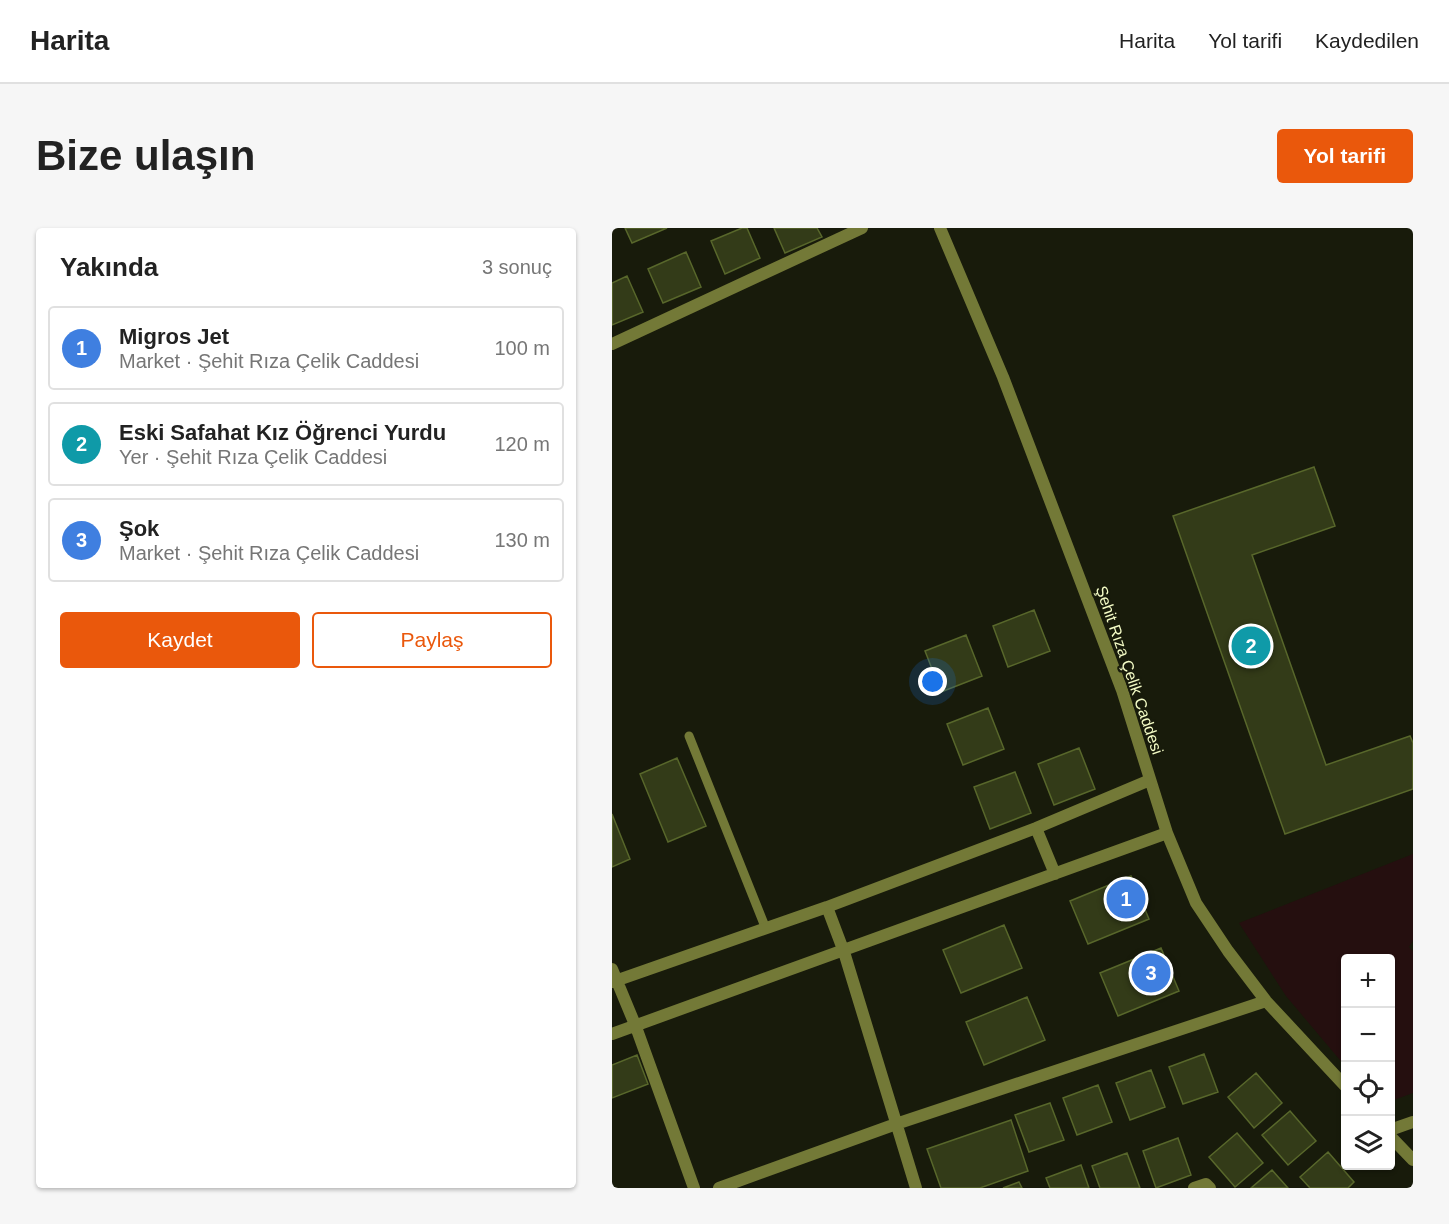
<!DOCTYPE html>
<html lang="tr">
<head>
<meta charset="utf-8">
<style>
  :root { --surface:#fff; --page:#f6f6f6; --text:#222; --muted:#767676; --line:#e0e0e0; --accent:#ea580c }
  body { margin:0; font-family:Helvetica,sans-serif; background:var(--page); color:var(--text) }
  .controls { position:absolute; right:18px; bottom:18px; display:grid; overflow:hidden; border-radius:6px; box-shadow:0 2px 4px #0004 }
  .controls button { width:54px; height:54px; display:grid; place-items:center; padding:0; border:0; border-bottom:2px solid var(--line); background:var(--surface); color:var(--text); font:30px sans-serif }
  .you { position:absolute; left:321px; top:454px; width:21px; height:21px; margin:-15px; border:4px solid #fff; border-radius:50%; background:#1a73e8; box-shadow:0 0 0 9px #1a73e833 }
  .badge { display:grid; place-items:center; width:39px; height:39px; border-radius:50%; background:var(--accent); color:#fff; font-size:20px; font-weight:700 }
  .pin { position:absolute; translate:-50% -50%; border:3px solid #fff; box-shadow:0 2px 6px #0006 }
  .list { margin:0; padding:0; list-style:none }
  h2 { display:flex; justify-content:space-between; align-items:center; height:78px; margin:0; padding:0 24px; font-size:26px }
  h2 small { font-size:20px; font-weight:400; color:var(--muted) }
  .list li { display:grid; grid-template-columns:39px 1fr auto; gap:18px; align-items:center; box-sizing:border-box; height:84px; margin:0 12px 12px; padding:0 12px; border:2px solid var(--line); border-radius:6px }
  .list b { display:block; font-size:22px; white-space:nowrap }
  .list p { margin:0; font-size:20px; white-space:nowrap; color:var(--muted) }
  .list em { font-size:20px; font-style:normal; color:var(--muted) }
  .actions { display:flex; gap:12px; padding:18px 24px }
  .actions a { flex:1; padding:14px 0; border:2px solid var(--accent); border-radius:6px; text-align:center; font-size:21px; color:var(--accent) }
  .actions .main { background:var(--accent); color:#fff }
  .icon { flex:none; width:33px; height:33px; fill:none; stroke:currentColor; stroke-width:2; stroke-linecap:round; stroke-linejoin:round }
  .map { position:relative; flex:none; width:801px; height:960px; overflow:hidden; border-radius:6px }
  header { display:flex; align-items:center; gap:36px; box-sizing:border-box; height:84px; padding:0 30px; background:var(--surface); border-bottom:2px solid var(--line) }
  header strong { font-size:28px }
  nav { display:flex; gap:33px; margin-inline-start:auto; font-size:21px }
  .intro { display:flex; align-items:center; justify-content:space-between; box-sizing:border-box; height:144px; padding:0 36px }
  h1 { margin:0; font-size:42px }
  .button { padding:15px 27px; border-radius:6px; background:var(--accent); color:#fff; font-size:21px; font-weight:700 }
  main { display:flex; gap:36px; padding:0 36px }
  aside { flex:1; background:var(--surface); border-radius:6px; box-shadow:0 2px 4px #0004 }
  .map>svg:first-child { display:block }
  .green { fill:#250f0f }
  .building { fill:#333b18; stroke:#58672b; stroke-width:1.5 }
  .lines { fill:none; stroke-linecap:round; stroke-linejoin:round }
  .service { stroke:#737937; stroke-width:9 }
  .minor { stroke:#737937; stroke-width:12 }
  .labels { text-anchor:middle; stroke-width:4.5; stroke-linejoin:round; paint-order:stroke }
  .street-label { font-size:16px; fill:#f5fdc7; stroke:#181b0b }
</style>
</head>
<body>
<header>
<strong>Harita</strong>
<nav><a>Harita</a><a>Yol tarifi</a><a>Kaydedilen</a></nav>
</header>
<div class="intro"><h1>Bize ulaşın</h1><a class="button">Yol tarifi</a></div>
<main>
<aside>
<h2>Yakında<small>3 sonuç</small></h2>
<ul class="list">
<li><span class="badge" style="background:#3f7fe0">1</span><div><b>Migros Jet</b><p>Market · Şehit Rıza Çelik Caddesi</p></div><em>100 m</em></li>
<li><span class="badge" style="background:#0f9aa8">2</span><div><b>Eski Safahat Kız Öğrenci Yurdu</b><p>Yer · Şehit Rıza Çelik Caddesi</p></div><em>120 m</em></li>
<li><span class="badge" style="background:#3f7fe0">3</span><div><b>Şok</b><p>Market · Şehit Rıza Çelik Caddesi</p></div><em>130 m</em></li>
</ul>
<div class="actions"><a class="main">Kaydet</a><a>Paylaş</a></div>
</aside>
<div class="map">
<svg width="801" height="960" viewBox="0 0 801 960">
  <rect width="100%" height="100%" fill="#181b0b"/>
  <path class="green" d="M801 626V713L797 719 801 723V865L779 873 778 730H734L733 838 674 768 627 695Z"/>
  <path class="building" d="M13 0H55L20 15Z
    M130 0H135L148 30 113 46 99 13Z
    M162 0H205L210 9 173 25Z
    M74 24 89 59 51 75 36 41Z
    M15 48 31 84 0 97V55Z
    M702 239 723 298 640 327 714 537 798 508 801 515V561L673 606 561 288Z
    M422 382 438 423 396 439 381 398Z
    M354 407 370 448 329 464 313 423Z
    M376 480 392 521 351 537 335 496Z
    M467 520 483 561 442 577 426 536Z
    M65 530 94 598 56 614 28 546Z
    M403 544 419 585 378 601 362 559Z
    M0 586 18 631 0 639Z
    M519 648 537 691 476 716 458 673Z
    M392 697 410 740 349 765 331 722Z
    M549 720 567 763 506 788 488 745Z
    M415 769 433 812 372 837 354 794Z
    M592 826 606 864 571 876 557 839Z
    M25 827 36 856 0 870V837Z
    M539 842 553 879 518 892 504 855Z
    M644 845 670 875 642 900 616 869Z
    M486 857 500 894 465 907 451 870Z
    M438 875 452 912 417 924 403 887Z
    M678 883 704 913 676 937 650 907Z
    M399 892 416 943 368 960H329L315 921Z
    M625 905 651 935 623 959 597 929Z
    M566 910 579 947 544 960 531 923Z
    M716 924 742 954 736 960H698L688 949Z
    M515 925 528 960H488L480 938Z
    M469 937 477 960H438L434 950Z
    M660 942 676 960H639Z
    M407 954 410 960H391Z"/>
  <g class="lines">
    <path class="service" d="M77 508 154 701"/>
    <path class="minor" d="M328 0 391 149 510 462 555 605 584 675 616 723 654 773 734 859
      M0 116 250 0
      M424 600 443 646
      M215 679 232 724 304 960
      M0 741 24 799 82 960
      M0 754 215 679 424 600 538 552
      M0 806 555 605
      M778 902 801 894
      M778 908 801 932
      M107 960 284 896 654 773
      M582 960 594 956 598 960"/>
  </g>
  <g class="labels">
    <g class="street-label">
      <text transform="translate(518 442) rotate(71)" y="6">Şehit Rıza Çelik Caddesi</text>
    </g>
  </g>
</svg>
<div class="controls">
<button>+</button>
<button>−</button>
<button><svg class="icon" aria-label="locate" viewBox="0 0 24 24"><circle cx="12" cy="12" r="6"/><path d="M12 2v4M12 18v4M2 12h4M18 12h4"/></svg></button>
<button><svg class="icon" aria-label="layers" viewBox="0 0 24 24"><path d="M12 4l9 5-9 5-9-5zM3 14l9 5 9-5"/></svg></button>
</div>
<div class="you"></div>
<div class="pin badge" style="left:514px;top:671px;background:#3f7fe0">1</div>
<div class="pin badge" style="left:639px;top:418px;background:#0f9aa8">2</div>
<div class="pin badge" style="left:539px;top:745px;background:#3f7fe0">3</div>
</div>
</main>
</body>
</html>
